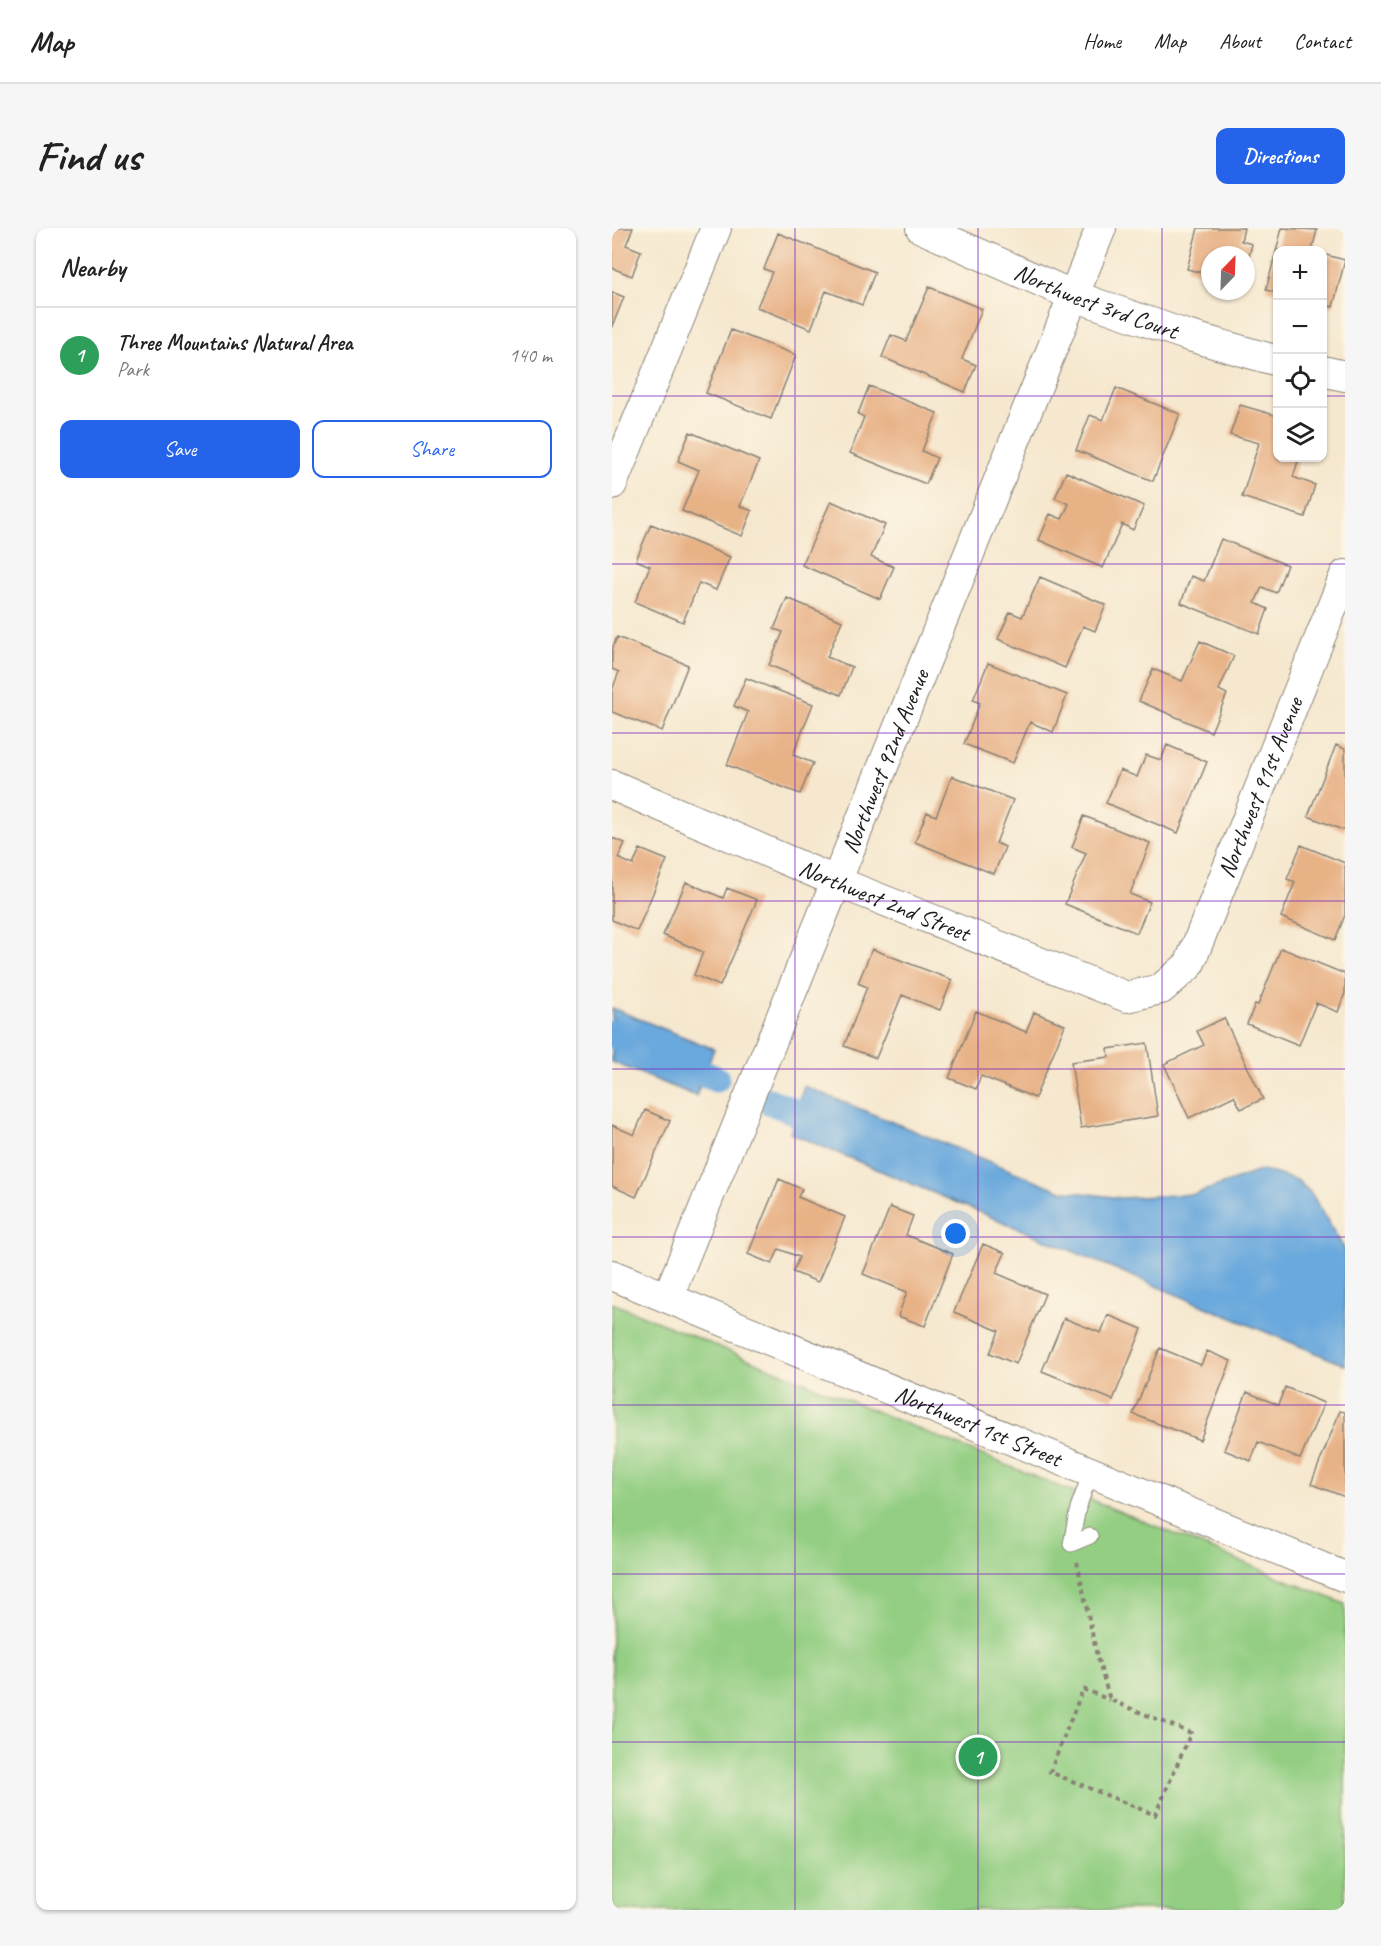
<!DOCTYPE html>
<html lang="en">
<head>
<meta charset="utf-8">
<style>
  :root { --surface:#fff; --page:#f6f6f6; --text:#222; --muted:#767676; --line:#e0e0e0; --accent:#2563eb }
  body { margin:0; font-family:Caveat,sans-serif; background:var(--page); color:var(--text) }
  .controls { position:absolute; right:18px; top:18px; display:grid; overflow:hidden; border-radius:12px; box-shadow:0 2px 4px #0004 }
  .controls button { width:54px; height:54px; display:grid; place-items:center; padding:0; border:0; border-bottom:2px solid var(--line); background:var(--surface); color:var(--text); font:30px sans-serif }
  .compass { position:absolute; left:589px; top:18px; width:54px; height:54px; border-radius:50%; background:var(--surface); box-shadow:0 2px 4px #0004; rotate:23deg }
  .you { position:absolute; left:344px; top:1006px; width:21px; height:21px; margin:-15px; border:4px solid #fff; border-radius:50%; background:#1a73e8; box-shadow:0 0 0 9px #1a73e833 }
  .badge { display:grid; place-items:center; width:39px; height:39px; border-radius:50%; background:var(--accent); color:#fff; font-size:20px; font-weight:700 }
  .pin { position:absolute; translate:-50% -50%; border:3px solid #fff; box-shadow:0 2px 6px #0006 }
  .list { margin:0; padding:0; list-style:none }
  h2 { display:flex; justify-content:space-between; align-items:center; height:78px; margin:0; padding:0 24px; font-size:26px }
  h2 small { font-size:20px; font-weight:400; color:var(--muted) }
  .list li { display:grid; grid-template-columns:39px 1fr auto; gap:18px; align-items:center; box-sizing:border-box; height:96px; padding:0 24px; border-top:2px solid var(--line) }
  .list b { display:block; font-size:22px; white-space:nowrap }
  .list p { margin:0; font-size:20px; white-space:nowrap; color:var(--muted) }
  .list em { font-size:20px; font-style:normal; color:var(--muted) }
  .actions { display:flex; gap:12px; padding:18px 24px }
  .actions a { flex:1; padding:14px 0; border:2px solid var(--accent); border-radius:12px; text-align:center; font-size:21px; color:var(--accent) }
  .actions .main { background:var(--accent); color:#fff }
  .icon { flex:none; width:33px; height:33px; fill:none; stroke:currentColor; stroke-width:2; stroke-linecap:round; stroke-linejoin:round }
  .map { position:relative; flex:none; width:733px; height:1682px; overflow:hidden; border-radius:12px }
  header { display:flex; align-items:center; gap:36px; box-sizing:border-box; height:84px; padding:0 30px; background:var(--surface); border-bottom:2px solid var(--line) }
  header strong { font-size:28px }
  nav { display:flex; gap:33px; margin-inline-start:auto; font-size:21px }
  .intro { display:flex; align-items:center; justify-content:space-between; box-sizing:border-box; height:144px; padding:0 36px }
  h1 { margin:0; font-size:42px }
  .button { padding:15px 27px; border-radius:12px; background:var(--accent); color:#fff; font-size:21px; font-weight:700 }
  main { display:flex; gap:36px; padding:0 36px }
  aside { flex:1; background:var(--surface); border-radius:12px; box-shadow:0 2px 4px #0004 }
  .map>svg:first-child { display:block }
  .green { fill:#93ce82; stroke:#58754f; stroke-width:1.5 }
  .water { fill:#6aa9dd; stroke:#43627c; stroke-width:1.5 }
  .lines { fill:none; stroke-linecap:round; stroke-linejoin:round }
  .canal { stroke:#6aa9dd; stroke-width:27 }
  .building { fill:#e8b287 }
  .service-casing { stroke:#898276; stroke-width:17 }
  .minor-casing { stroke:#898276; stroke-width:32 }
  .path { stroke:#898276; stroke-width:4; stroke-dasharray:4.5 4.5; stroke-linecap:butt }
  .service { stroke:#fff; stroke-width:15 }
  .minor { stroke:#fff; stroke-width:30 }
  .grid { fill:none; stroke:#7b2cbf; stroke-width:1.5; stroke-opacity:0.55 }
  .labels { text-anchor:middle; stroke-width:6; stroke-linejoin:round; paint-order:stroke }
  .street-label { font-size:24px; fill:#1c1c1c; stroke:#fcf5e5 }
</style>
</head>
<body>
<header>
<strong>Map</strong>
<nav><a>Home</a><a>Map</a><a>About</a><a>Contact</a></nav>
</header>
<div class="intro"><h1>Find us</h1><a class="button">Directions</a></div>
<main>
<aside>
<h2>Nearby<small></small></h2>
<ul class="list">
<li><span class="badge" style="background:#2e9e5b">1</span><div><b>Three Mountains Natural Area</b><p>Park</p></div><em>140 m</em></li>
</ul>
<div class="actions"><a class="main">Save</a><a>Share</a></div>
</aside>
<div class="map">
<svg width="733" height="1682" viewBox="0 0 733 1682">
  <rect width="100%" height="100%" fill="#fcf5e5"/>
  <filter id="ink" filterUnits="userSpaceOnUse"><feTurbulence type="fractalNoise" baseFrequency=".0167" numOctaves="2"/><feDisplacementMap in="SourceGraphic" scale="12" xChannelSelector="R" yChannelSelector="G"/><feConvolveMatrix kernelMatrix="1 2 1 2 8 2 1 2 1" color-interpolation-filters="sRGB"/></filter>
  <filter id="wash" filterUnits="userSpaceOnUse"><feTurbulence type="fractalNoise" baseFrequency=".008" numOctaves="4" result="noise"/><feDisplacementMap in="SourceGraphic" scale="24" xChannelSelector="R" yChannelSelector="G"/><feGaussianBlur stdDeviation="1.35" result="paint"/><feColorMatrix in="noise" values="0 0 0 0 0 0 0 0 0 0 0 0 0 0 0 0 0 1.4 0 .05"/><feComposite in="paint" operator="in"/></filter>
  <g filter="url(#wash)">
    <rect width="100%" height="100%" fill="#f6e8cf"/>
    <path class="green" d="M0 1075 733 1376V1682H0Z"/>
    <path class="water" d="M0 780 102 821 84 868 0 834Z
      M192 858 447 962 509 970 583 966 650 942 685 952 699 965 733 1022V1137L178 905Z"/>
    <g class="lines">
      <path class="canal" d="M0 806 104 851
        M157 873 217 898"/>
    </g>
    <g id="blocks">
      <path class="building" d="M0 0H21L14 17 29 23 20 48 0 40Z
        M586 0H632L629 13 640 16 635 36 634 27H598V47L575 41Z
        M670 0 705 2 700 22H666V65L654 62Z
        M166 5 263 44 250 77 214 63 199 101 145 79 160 44 152 41Z
        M710 26 733 32 721 79 710 76Z
        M317 59 370 81 350 131 364 137 353 164 270 129 279 107 294 113Z
        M0 64 12 69 0 99Z
        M119 102 184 127 159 191 94 165Z
        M257 158 325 185 310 223 325 230 314 256 238 225 252 189 246 186Z
        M504 160 568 186 541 253 464 222 478 187 491 192Z
        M628 177 666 188V230H687L681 249 703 257 693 289 630 269 647 215 618 207Z
        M78 204 147 233 128 278 140 283 130 308 70 283 87 242 66 233Z
        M454 244 532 278 521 302 510 296 491 340 427 312 438 286 450 291 457 276 443 270Z
        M219 273 273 297 259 329 282 339 268 371 190 337Z
        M39 296 118 329 104 362 87 355 71 394 23 374 38 338 24 332Z
        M609 311 675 337 664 365 650 359 643 375 656 381 647 406 569 375 579 348 592 353Z
        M428 349 494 377 483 403 471 398 453 440 386 411 398 384 410 389Z
        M175 370 230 393 215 429 240 439 229 467 157 437 171 404 162 401Z
        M5 409 76 437 50 503 0 484V462L7 444 0 441V421Z
        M588 413 622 428 607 462 615 466 599 504 527 473 541 441 570 453Z
        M376 435 455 467 441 504 418 494 401 535 352 516 368 475 361 472Z
        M134 450 201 476 181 527 201 535 188 566 115 537 136 484 122 478Z
        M555 517 595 534 566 605 494 575 508 542 525 549 534 527 549 532Z
        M724 517 733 521V603L696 588Z
        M340 548 401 572 384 615 393 619 382 646 303 614 315 584 324 588Z
        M472 588 538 615 518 666 538 674 525 705 453 676 474 625 460 619Z
        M0 610 13 615 6 630 21 637 28 621 55 632 25 703 0 692Z
        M689 617 733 635V687L723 712 669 689 683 654 675 651Z
        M74 654 111 670 115 660 145 672 108 758 82 747 91 724 51 707Z
        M669 720 733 746V765L726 784 704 775 687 817 635 796 643 776 646 777Z
        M260 721 340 752 328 782 290 767 264 830 232 818 255 759 246 755Z
        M364 783 414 804 422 784 453 797 423 870 369 848 364 861 337 850Z
        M612 790 651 871 629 881 622 868 577 890 552 836 592 817 585 803Z
        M535 815 546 888 469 900 459 834 497 829 496 821Z
        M33 882 58 893 24 969 0 958V897L22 907Z
        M167 951 190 961 186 969 233 989 206 1054 181 1044 187 1029 167 1021 160 1036 136 1026Z
        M278 979 301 988 294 1007 341 1026 313 1098 286 1088 295 1064 251 1046Z
        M371 1016 393 1025 384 1045 433 1066 404 1136 378 1125 387 1103 342 1084Z
        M496 1087 530 1101 501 1172 430 1143 452 1090 489 1105Z
        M548 1120 589 1137 595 1123 619 1133 588 1212 521 1186Z
        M673 1159 712 1175 688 1231 646 1214 639 1233 612 1222 635 1164 666 1177Z
        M728 1183 733 1184V1269L699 1256Z"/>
    </g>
  </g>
  <g filter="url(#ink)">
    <use href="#blocks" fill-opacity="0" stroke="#898276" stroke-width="1.5"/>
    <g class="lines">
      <defs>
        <path id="service" d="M478 1308 459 1316 466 1280 479 1244"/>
        <g id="minor">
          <path id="s1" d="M309 0 462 68 574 107 666 133"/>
          <path d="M710 143 733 148"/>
          <path d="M0 256 104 0"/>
          <path id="s2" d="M0 557 223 653 515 769 549 761 577 737 733 347"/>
          <path id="s3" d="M0 1047 733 1349"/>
          <path id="s4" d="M56 1069 489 0"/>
        </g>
      </defs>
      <use href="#service" class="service-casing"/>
      <use href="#minor" class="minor-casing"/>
      <path class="path" d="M465 1334 485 1428 498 1472 579 1505 543 1587 438 1544 471 1461 498 1472"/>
      <use href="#service" class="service"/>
      <use href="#minor" class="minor"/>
    </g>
  </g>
  <path class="grid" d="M183 0V1682M366 0V1682M550 0V1682M0 168H666M710 168H733M0 336H733M0 505H733M0 673H733M0 841H733M0 1009H733M0 1177H733M0 1346H733M0 1514H733"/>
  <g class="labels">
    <g class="street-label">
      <text dy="8" stroke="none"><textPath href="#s1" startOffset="190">Northwest 3rd Court</textPath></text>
      <text dy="8" stroke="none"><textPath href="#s4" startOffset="578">Northwest 92nd Avenue</textPath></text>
      <text dy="8" stroke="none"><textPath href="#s2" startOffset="820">Northwest 91st Avenue</textPath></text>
      <text dy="8" stroke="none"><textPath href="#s2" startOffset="296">Northwest 2nd Street</textPath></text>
      <text dy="8" stroke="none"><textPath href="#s3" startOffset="396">Northwest 1st Street</textPath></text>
    </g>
  </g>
</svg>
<div class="controls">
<button>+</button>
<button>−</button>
<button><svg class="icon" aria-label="locate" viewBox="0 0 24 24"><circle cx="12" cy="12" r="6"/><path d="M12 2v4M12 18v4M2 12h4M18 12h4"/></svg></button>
<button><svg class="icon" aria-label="layers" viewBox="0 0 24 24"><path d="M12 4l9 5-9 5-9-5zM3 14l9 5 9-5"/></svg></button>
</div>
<svg class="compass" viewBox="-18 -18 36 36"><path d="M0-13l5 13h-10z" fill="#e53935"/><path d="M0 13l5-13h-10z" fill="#767676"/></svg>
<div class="you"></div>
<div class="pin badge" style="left:366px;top:1529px;background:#2e9e5b">1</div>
</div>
</main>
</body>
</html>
